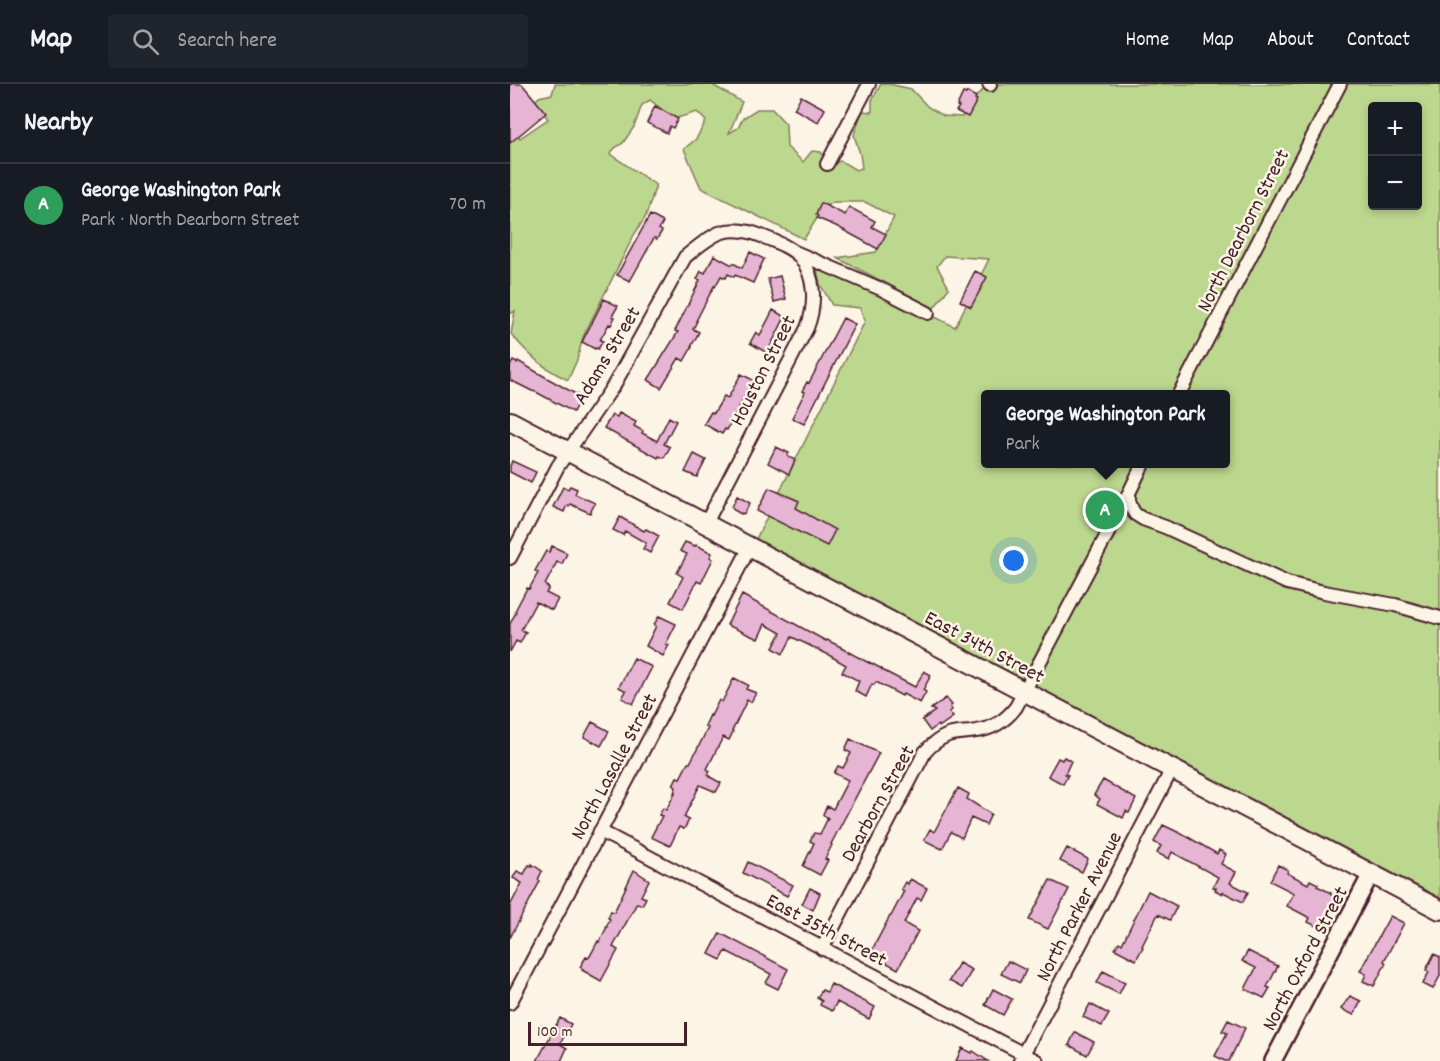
<!DOCTYPE html>
<html lang="en">
<head>
<meta charset="utf-8">
<style>
  :root { --surface:#171b24; --page:#20242c; --text:#f1f3f6; --muted:#9ea1a6; --line:#363941; --accent:#0b8043 }
  body { margin:0; font-family:Dekko,sans-serif; background:var(--page); color:var(--text) }
  .controls { position:absolute; right:18px; top:18px; display:grid; overflow:hidden; border-radius:6px; box-shadow:0 3px 9px #0003 }
  .controls button { width:54px; height:54px; display:grid; place-items:center; padding:0; border:0; border-bottom:2px solid var(--line); background:var(--surface); color:var(--text); font:30px sans-serif }
  .scale { position:absolute; left:18px; bottom:15px; width:159px; box-sizing:border-box; padding-left:6px; border:3px solid #4a1f2b; border-top:0; font-size:16px; line-height:21px; white-space:nowrap; color:#4a1f2b; -webkit-text-stroke:4px #fcf5e5; paint-order:stroke }
  .you { position:absolute; left:504px; top:477px; width:21px; height:21px; margin:-15px; border:4px solid #fff; border-radius:50%; background:#1a73e8; box-shadow:0 0 0 9px #1a73e833 }
  .badge { display:grid; place-items:center; width:39px; height:39px; border-radius:50%; background:var(--accent); color:#fff; font-size:20px; font-weight:700 }
  .pin { position:absolute; translate:-50% -50%; border:3px solid #fff; box-shadow:0 2px 6px #0006 }
  .popup { position:absolute; left:471px; top:306px; width:249px; height:78px; box-sizing:border-box; display:grid; place-content:center; border-radius:6px; background:var(--surface); filter:drop-shadow(0 2px 4px #0005); font-size:20px; white-space:nowrap; color:var(--muted) }
  .popup b { font-size:22px; color:var(--text) }
  .popup::after { content:''; position:absolute; left:50%; top:100%; margin-left:-12px; border:12px solid transparent; border-top-color:var(--surface) }
  .list { margin:0; padding:0; list-style:none }
  h2 { display:flex; justify-content:space-between; align-items:center; height:78px; margin:0; padding:0 24px; font-size:26px }
  h2 small { font-size:20px; font-weight:400; color:var(--muted) }
  .list li { display:grid; grid-template-columns:39px 1fr auto; gap:18px; align-items:center; box-sizing:border-box; height:84px; padding:0 24px; border-top:2px solid var(--line) }
  .list b { display:block; font-size:22px; white-space:nowrap }
  .list p { margin:0; font-size:20px; white-space:nowrap; color:var(--muted) }
  .list em { font-size:20px; font-style:normal; color:var(--muted) }
  .icon { flex:none; width:33px; height:33px; fill:none; stroke:currentColor; stroke-width:2; stroke-linecap:round; stroke-linejoin:round }
  .map { position:relative; flex:none; width:930px; height:977px; overflow:hidden }
  header { display:flex; align-items:center; gap:36px; box-sizing:border-box; height:84px; padding:0 30px; background:var(--surface); border-bottom:2px solid var(--line) }
  header strong { font-size:28px }
  nav { display:flex; gap:33px; margin-inline-start:auto; font-size:21px }
  .search { width:420px; height:54px; background:var(--page); display:flex; align-items:center; gap:15px; box-sizing:border-box; padding:0 21px; border-radius:6px; color:var(--muted); font-size:22px }
  main { display:flex }
  aside { flex:1; background:var(--surface) }
  .map>svg:first-child { display:block }
  .green { fill:#bcd78e; stroke:#837b5c; stroke-width:1.5; fill-rule:evenodd }
  .building { fill:#e7b5d4; stroke:#4a1f2b; stroke-width:1.5 }
  .lines { fill:none; stroke-linecap:round; stroke-linejoin:round }
  .minor-casing { stroke:#4a1f2b; stroke-width:16 }
  .tertiary-casing { stroke:#4a1f2b; stroke-width:20 }
  .secondary-casing { stroke:#4a1f2b; stroke-width:22 }
  .minor { stroke:#fcf5e5; stroke-width:12 }
  .tertiary { stroke:#fcf5e5; stroke-width:15 }
  .secondary { stroke:#fcf5e5; stroke-width:18 }
  .labels { text-anchor:middle; stroke-width:5; stroke-linejoin:round; paint-order:stroke }
  .street-label { font-size:21px; fill:#4a1f2b; stroke:#fcf5e5 }
</style>
</head>
<body>
<header>
<strong>Map</strong>
<div class="search"><svg class="icon" aria-label="search" viewBox="0 0 24 24"><circle cx="10" cy="10" r="6"/><path d="M15 15l6 6"/></svg>Search here</div>
<nav><a>Home</a><a>Map</a><a>About</a><a>Contact</a></nav>
</header>
<main>
<aside>
<h2>Nearby<small></small></h2>
<ul class="list">
<li><span class="badge" style="background:#2e9e5b">A</span><div><b>George Washington Park</b><p>Park · North Dearborn Street</p></div><em>70 m</em></li>
</ul>
</aside>
<div class="map">
<svg width="930" height="977" viewBox="0 0 930 977">
  <rect width="100%" height="100%" fill="#fcf5e5"/>
  <filter id="ink" filterUnits="userSpaceOnUse"><feTurbulence type="fractalNoise" baseFrequency=".0167" numOctaves="2"/><feDisplacementMap in="SourceGraphic" scale="12" xChannelSelector="R" yChannelSelector="G"/><feConvolveMatrix kernelMatrix="1 2 1 2 8 2 1 2 1" color-interpolation-filters="sRGB"/></filter>
  <g filter="url(#ink)">
    <path class="green" d="M45 0H201L232 18 219 49 228 44 233 34 247 25H262L276 40 277 63 293 78 302 67 311 68 317 80 331 77 346 86 352 84 350 70 344 51 352 27 362 28V16L371 0H379L401 5 418 23 434 32 452 33 464 14 480 0H930V814L246 455 355 237 350 224 322 221 310 200 305 176 371 206 445 243 479 175 435 172 427 182 439 204 424 224 327 174 366 168 384 133 355 118H324L314 123 294 155 191 104 174 65 186 55 196 37 187 28 164 35 140 16 132 21 124 43 113 59 105 64 100 70 146 101 136 132 124 151 73 253 67 276 58 296C31 283 20 272 1 250L5 227 0 230V44L10 54 38 35 25 17 29 13 42 10ZM862 22H908V122H862ZM475 310H715V380H475Z"/>
    <path class="building" d="M0 0H12L36 29 0 59Z
      M457 8 466 13 465 15 467 16 458 33 446 27 449 23 447 22 453 9 456 10Z
      M291 12 315 25 308 38 284 25Z
      M145 22 168 35 163 44 160 42 157 49 137 39Z
      M311 119 335 131 339 123 365 137 362 143 376 150 368 165 326 142 307 134 308 132 306 131Z
      M140 131 153 138 149 145 152 147 147 155 144 154 120 197 107 191Z
      M240 168 254 175 243 199 225 191 224 193 218 190 216 194 211 192 205 203 204 202 186 237H187L183 245 189 248 181 263H182L174 277 169 274 151 304 138 296 168 248 165 247 190 196 187 195 191 187 195 189 204 171 222 181 223 179 232 184Z
      M465 187 477 193 461 223 450 217Z
      M270 192 276 215 264 218 258 195Z
      M94 215 108 222 102 232 105 233 101 241 99 240 90 256 93 257 88 265 86 264 85 265 72 258Z
      M263 226 275 233 257 269 240 259 246 248 250 251Z
      M333 234 345 240 294 340 282 334 295 308 292 307 297 298 299 299Z
      M3 277 7 279 8 277 30 290 71 313 63 328 26 308 22 307 0 296V282Z
      M231 290 243 296 217 346 215 345 212 350 194 340 201 328 204 329 214 312 218 314Z
      M109 329 126 338 124 342 133 347 132 349 147 357 159 333 166 337 154 360 160 363 154 374 149 372 148 374 94 344 102 331 107 333Z
      M266 363 279 369 277 372 285 376 279 390 258 379Z
      M184 370 196 376 187 393 175 388Z
      M2 377 26 388 21 399 0 388V382Z
      M60 402 67 405 65 410 85 419 80 429 60 420 59 422 57 421 54 428 43 423 53 403 58 405Z
      M259 404 289 417 286 424 325 446 317 462 247 427Z
      M227 412 240 419 234 430 232 429 231 430 224 426V425L222 423Z
      M110 433 134 447 136 445 149 452 140 469 133 465 136 459 115 447 113 451 103 446Z
      M175 458 185 462 186 461 202 469 200 473 203 475 191 499 187 497 173 525 160 518 173 493 167 489 177 470 170 467Z
      M42 462 57 469 52 480 47 478 35 501 39 504 36 509 48 515 42 526 26 518 11 546 16 548 10 559 6 557 0 568V540L6 528 5 527 17 504 19 505 28 489 25 487 36 467 39 468Z
      M232 511 316 557 317 556 331 563V564L359 579V578L372 585V586L403 602 405 603 414 587 421 591 413 606 416 608 410 619 393 610 392 612 366 598 364 601 362 600 356 613 345 607 349 597 332 588 336 581 317 570 282 553 273 570 263 564 271 549 255 540 248 555 217 541Z
      M149 532 166 540 156 560 159 561 153 572 136 562 146 542 144 541Z
      M124 574 142 583 123 620 112 614 116 607 109 603Z
      M224 594 238 601 236 605 246 609 241 618 237 616 222 647 223 648 219 656 213 653 197 685 200 687 198 691 200 692V693L211 699 206 708 190 701 174 733 179 736 174 745 169 743 160 762 141 753 152 732 149 731 153 724 156 726 165 709H164L166 703 163 701 167 693 170 694 178 679H180L198 644 195 642 200 631 201 632 209 616 212 618Z
      M436 614 442 621 440 623 442 626 439 628 443 633 429 643 428 641 420 647 412 636 425 627 421 625Z
      M82 638 99 647 91 662 74 653Z
      M340 655 369 669 321 760 322 761 315 775 318 776 310 791 293 782 304 759 300 757 304 749 310 750 318 734 313 731V730L317 722 323 725 338 696 324 689 328 682 333 684 341 669 335 666Z
      M554 673 561 677 555 690 558 691 553 700 538 692 548 674 552 676Z
      M593 696 626 715 619 729 616 727 613 734 587 720 590 715 584 711Z
      M448 704 459 710 457 715 481 730 476 741 461 734 452 754 441 748 432 765 414 756 420 745 424 748Z
      M653 741 678 753 707 770 709 766 716 770 711 780 726 788 720 799 738 808 733 818 713 808 712 810 705 806 706 804 703 803 708 793 662 768 659 775 647 769 651 762 644 758Z
      M557 764 578 775 572 788 550 777Z
      M238 778 283 801 277 812 233 789Z
      M22 780 32 787 28 796 30 797 0 854V822L12 799 3 794 7 787 14 790 19 781 22 782Z
      M768 781 778 786 777 789 798 800 800 796 808 800 807 802 821 809 820 810 826 814 812 841 809 840 808 843 798 838 800 834 798 833 777 822 784 809 760 797Z
      M124 786 139 796 131 812 136 814 132 821 127 819 103 863 108 866 91 897 72 886 73 885 70 883 76 873 78 874 80 872 88 857 89 858 97 843H96L100 835 98 834 101 827 104 828Z
      M400 795 417 804 411 816 407 814 394 839 408 847 388 885 375 878 377 874 362 866 380 832H381L394 807 391 805 395 798 398 800Z
      M540 796 559 805 538 845 519 836Z
      M300 804 310 809 303 826 292 820Z
      M638 807 667 822 660 836 648 830 632 862 633 863 626 876 605 865 609 858 612 860Z
      M880 832 894 839 874 877 876 879 864 902 853 897 856 890 850 887Z
      M210 849 278 885 268 905 256 899 261 890 216 867 211 876 199 870Z
      M738 867 768 882 757 903 760 904 754 914 735 905 746 884 732 877Z
      M924 870 930 873V892L923 905 913 900 919 888 916 886Z
      M498 877 516 886 510 899 491 890Z
      M449 879 462 886 452 904 439 897Z
      M593 887 615 898 609 910 587 899Z
      M321 900 365 923 359 935 327 918 322 927 310 921 312 917 307 914 312 906 317 908Z
      M483 905 502 915 493 931 475 921Z
      M840 912 851 917 844 931 831 925Z
      M580 920 599 930 592 942 573 933Z
      M50 934 61 940 50 960 57 964 51 977H27Z
      M718 936 735 944 719 977H715L705 972 717 949 712 947Z
      M565 948 584 958 577 971 559 961Z
      M452 964 462 969 463 967 478 977H446Z"/>
    <g class="lines">
      <defs>
        <path id="minor" d="M479 0 480 1
          M317 80 359 0
          M285 168 371 205 418 229
          M669 310 830 0
          M619 409V417L622 425 625 430 633 435 655 443 777 499 814 508 885 521 930 534
          M0 474 48 382 104 301 175 173C185 165 196 155 209 149 223 144 240 147 254 153 266 158 281 163 290 173 306 193 306 221 297 244L196 439
          M90 747 527 977
          M312 865 415 668C421 661 429 655 438 651 447 648 457 649 466 647 483 645 496 636 506 623L619 409 633 380
          M0 919 240 463
          M510 976 662 685"/>
        <path id="tertiary" d="M763 977 861 790"/>
        <path id="secondary" d="M0 337 930 826"/>
      </defs>
      <use href="#minor" class="minor-casing"/>
      <use href="#tertiary" class="tertiary-casing"/>
      <use href="#secondary" class="secondary-casing"/>
      <use href="#minor" class="minor"/>
      <use href="#tertiary" class="tertiary"/>
      <use href="#secondary" class="secondary"/>
    </g>
  </g>
  <g class="labels">
    <g class="street-label">
      <text transform="translate(732 146) rotate(-63)" y="7">North Dearborn Street</text>
      <text transform="translate(96 271) rotate(-59)" y="7">Adams Street</text>
      <text transform="translate(252 286) rotate(-63)" y="7">Houston Street</text>
      <text transform="translate(475 562) rotate(28)" y="7">East 34th Street</text>
      <text transform="translate(103 682) rotate(-62)" y="7">North Lasalle Street</text>
      <text transform="translate(367 719) rotate(-61)" y="7">Dearborn Street</text>
      <text transform="translate(568 822) rotate(-63)" y="7">North Parker Avenue</text>
      <text transform="translate(317 845) rotate(28)" y="7">East 35th Street</text>
      <text transform="translate(794 874) rotate(-62)" y="7">North Oxford Street</text>
    </g>
  </g>
</svg>
<div class="controls">
<button>+</button>
<button>−</button>
</div>
<div class="scale">100 m</div>
<div class="you"></div>
<div class="pin badge" style="left:595px;top:426px;background:#2e9e5b">A</div>
<div class="popup"><b>George Washington Park</b>Park</div>
</div>
</main>
</body>
</html>
